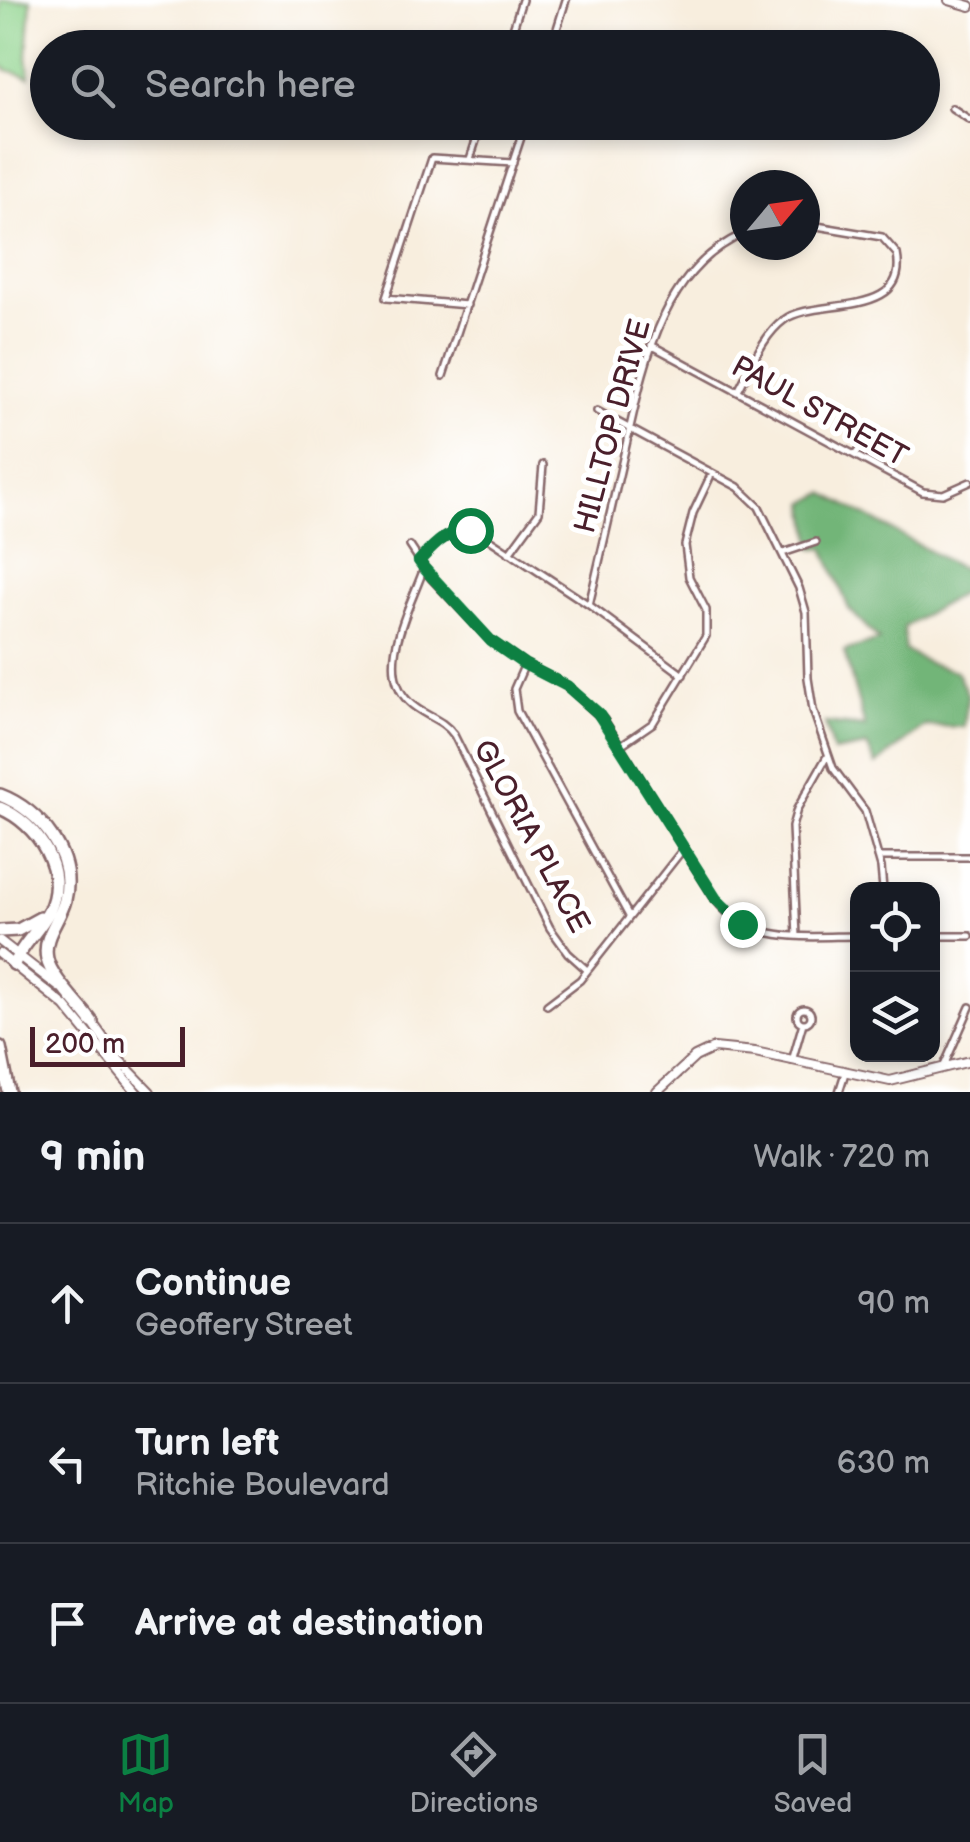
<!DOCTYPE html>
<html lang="en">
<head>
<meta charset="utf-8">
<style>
  :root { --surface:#171b24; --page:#20242c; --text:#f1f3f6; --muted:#9ea1a6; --line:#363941; --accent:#0b8043 }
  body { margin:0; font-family:"Balsamiq Sans",sans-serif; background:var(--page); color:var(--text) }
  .controls { position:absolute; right:30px; bottom:30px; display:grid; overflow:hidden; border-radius:20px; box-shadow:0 5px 15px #0003 }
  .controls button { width:90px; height:90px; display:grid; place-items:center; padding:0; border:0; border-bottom:2px solid var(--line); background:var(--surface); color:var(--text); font:50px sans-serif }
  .compass { position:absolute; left:730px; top:170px; width:90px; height:90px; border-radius:50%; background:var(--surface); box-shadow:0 5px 15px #0003; rotate:61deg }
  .scale { position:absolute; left:30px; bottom:25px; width:155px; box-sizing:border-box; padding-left:10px; border:5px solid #4a1f2b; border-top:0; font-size:28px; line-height:35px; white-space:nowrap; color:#4a1f2b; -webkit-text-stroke:8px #fff; paint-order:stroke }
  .stop { position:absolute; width:30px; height:30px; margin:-22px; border:8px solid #0b8043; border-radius:50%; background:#fff }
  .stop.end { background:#0b8043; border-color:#fff; box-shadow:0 2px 10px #0008 }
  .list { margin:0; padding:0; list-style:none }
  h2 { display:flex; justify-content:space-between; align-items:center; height:130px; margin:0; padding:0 40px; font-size:42px }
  h2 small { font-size:32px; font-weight:400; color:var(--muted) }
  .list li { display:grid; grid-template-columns:65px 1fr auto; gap:30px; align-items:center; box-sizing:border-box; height:160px; padding:0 40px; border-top:2px solid var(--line) }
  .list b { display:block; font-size:38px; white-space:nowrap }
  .list p { margin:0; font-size:32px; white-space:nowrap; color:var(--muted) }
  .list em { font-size:32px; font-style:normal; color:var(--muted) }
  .icon { flex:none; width:55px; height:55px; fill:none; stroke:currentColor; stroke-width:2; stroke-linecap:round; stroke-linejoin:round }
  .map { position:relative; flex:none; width:970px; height:1092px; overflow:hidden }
  .search { position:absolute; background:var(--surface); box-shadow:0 5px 15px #0003; left:30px; right:30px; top:30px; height:110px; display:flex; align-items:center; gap:25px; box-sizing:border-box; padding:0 35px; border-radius:55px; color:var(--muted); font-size:38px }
  .sheet { height:610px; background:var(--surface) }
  nav { display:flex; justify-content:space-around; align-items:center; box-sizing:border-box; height:140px; border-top:2px solid var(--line); background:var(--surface); font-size:28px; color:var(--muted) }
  nav a { display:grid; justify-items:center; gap:5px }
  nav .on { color:var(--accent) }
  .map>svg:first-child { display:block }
  .green { fill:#8ed38c; stroke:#6c795c; stroke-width:2.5 }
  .forest { fill:#72b578; stroke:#5e6a52; stroke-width:2.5 }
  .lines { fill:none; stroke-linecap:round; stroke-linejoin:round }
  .minor-casing { stroke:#87676a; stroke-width:10 }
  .secondary-casing { stroke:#87676a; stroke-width:12 }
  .motorway-casing { stroke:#87676a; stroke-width:16 }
  .minor { stroke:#fff; stroke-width:5 }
  .secondary { stroke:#fff; stroke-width:8 }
  .motorway { stroke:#fff; stroke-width:11 }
  .route { stroke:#0b8043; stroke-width:12 }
  .labels { text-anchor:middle; stroke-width:10; stroke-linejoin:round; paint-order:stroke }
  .street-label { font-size:30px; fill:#4a1f2b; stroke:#fff }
</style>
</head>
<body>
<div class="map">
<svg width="970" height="1092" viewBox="0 0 970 1092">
  <rect width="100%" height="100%" fill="#fff"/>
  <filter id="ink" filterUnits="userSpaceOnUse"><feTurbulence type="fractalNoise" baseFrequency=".01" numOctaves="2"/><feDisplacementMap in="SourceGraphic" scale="20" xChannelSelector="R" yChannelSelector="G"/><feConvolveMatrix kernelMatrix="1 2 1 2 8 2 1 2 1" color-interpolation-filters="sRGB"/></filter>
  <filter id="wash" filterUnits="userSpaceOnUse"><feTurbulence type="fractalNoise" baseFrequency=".0048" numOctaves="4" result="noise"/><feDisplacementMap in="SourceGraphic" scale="40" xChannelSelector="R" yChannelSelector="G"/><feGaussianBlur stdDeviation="2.25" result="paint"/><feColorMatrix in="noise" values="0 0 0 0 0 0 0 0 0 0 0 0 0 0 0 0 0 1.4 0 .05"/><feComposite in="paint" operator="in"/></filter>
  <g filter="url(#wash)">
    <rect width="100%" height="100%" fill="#f8eede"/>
    <path class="green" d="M0 0H31L27 57 30 77 7 70 0 64Z"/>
    <path class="forest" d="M825 493 960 568 970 566V588L904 627 905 650 928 663 956 671 968 695 964 727 925 726 876 765 867 746 833 752 825 723 865 727 844 651 879 640 849 609 824 548H813L806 503Z"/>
  </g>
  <g filter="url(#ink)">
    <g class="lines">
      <defs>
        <path id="minor" d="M507 48 522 0
          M551 48 566 0
          M952 108 970 120
          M470 159 482 122
          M467 305 386 298 432 158 513 163
          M651 345 923 492 943 494 970 482
          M443 376 526 122
          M738 391C751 368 762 336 784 320 814 297 910 320 897 254L882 237 805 224
          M597 411 738 487 759 507 799 588 806 612 808 678 813 710 833 768 865 811 881 867 883 889
          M855 455 865 442
          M410 546 431 578 491 641 525 664 567 686 604 720 715 899C750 945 806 936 858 936
          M509 553 539 512 543 465
          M783 553 816 542
          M419 561C437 541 452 526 480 533L589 605 683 675
          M424 568C411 606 374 668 409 702 423 716 442 718 454 735L550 928 568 953 587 970
          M589 605C601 555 612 505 624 454 643 372 658 271 745 233
          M525 664 514 689 517 711 629 916
          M621 745 653 723 706 636V610L689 577 685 545 693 513 712 473
          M878 857H970
          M797 936 792 827 797 809 826 758
          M932 936H970
          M547 1005 580 980 684 848
          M797 1016a7 7 0 1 1 14 0a7 7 0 1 1-14 0Z
          M792 1061 803 1023
          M943 1068 970 1007
          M839 1092 845 1073"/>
        <path id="secondary" d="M949 0 970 6
          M0 941 59 987
          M0 954 65 1006 136 1092
          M89 1018 119 1060 150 1092
          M657 1092 695 1057 714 1048 755 1052 890 1081 970 1061"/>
        <path id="motorway" d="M0 795C40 810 76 855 65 900 60 921 42 936 47 959 51 978 80 1005 92 1022
          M0 808C37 823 69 871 49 911 40 930 22 944 14 964
          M0 931 18 930 40 918
          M0 1047 9 1092"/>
      </defs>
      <use href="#minor" class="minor-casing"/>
      <use href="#secondary" class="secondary-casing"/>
      <use href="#motorway" class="motorway-casing"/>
      <use href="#minor" class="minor"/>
      <use href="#secondary" class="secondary"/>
      <use href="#motorway" class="motorway"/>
    </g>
  </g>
  <g class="lines" filter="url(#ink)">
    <path class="route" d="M470 530C446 531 435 544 419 561L424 568 491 641 524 664 567 686 598 713 716 899 742 924"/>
  </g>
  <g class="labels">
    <g class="street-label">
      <text transform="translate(820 411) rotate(29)" y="10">PAUL STREET</text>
      <text transform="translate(612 426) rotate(-75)" y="10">HILLTOP DRIVE</text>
      <text transform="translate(532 836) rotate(62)" y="10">GLORIA PLACE</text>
    </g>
  </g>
</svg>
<div class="controls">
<button><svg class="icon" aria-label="locate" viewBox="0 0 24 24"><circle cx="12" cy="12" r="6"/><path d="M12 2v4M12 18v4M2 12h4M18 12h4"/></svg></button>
<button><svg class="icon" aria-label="layers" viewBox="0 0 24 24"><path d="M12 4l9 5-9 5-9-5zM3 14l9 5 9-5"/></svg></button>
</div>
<svg class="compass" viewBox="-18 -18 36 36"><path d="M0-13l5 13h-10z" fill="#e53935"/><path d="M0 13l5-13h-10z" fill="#9ea1a6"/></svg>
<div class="scale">200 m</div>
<div class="stop" style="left:470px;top:530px"></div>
<div class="stop end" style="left:742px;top:924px"></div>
<div class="search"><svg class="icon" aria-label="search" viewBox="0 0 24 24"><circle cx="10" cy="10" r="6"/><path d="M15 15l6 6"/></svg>Search here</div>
</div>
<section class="sheet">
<h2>9 min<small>Walk · 720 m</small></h2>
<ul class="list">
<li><svg class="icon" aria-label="ahead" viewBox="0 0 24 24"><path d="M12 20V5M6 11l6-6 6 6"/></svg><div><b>Continue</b><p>Geoffery Street</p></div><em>90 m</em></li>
<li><svg class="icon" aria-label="left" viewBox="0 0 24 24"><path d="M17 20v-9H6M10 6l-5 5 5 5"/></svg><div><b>Turn left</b><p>Ritchie Boulevard</p></div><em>630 m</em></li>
<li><svg class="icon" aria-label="arrive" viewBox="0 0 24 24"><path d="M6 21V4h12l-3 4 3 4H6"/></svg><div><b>Arrive at destination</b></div></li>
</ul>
</section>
<nav>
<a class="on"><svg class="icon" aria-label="map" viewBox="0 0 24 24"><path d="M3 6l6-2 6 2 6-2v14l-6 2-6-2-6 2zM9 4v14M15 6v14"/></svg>Map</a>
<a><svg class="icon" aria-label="directions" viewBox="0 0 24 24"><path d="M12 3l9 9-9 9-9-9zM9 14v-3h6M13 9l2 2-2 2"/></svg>Directions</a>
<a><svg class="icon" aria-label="saved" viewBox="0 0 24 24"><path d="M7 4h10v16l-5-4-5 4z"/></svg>Saved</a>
</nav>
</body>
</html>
